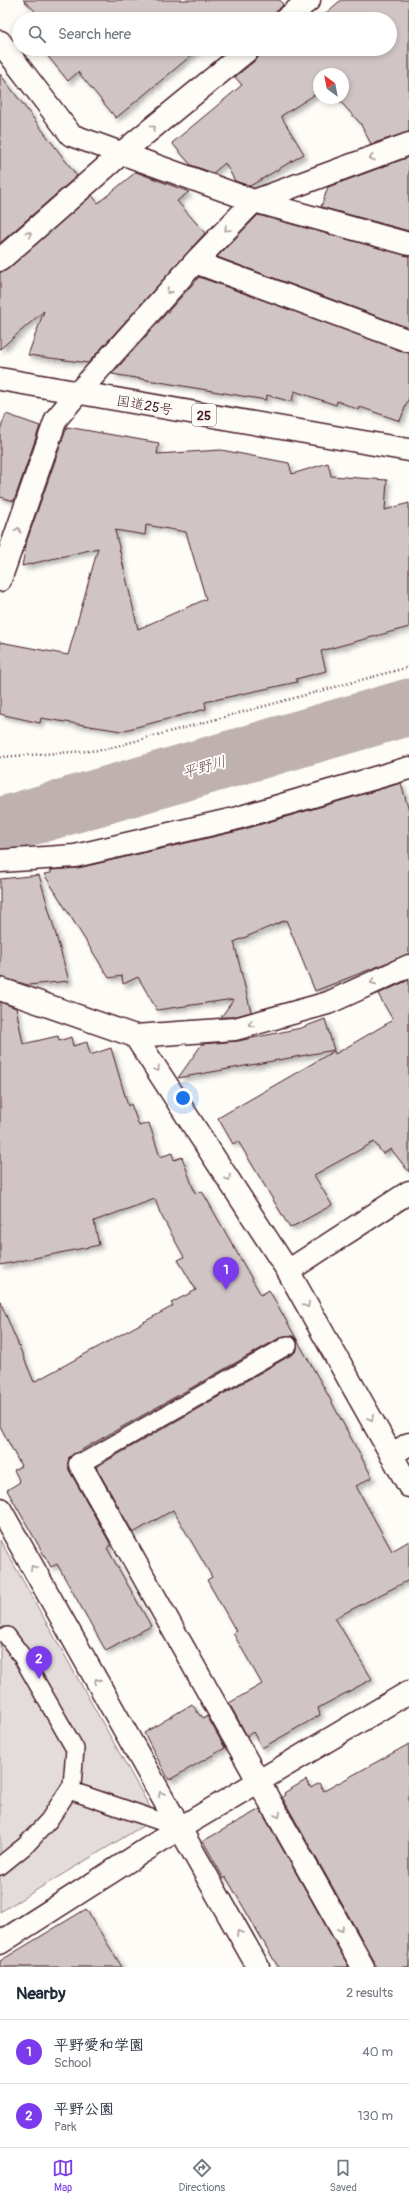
<!DOCTYPE html>
<html lang="en">
<head>
<meta charset="utf-8">
<style>
  :root { --surface:#fff; --page:#f2f2f3; --text:#1f2937; --muted:#747a83; --line:#e0e1e3; --accent:#7c3aed }
  body { margin:0; font-family:Pangolin,"Klee One",sans-serif; background:var(--page); color:var(--text) }
  .compass { position:absolute; left:313px; top:68px; width:36px; height:36px; border-radius:50%; background:var(--surface); box-shadow:0 2px 6px #0003; rotate:328deg }
  .you { position:absolute; left:183px; top:1098px; width:14px; height:14px; margin:-10px; border:3px solid #fff; border-radius:50%; background:#1a73e8; box-shadow:0 0 0 6px #1a73e833 }
  .badge { display:grid; place-items:center; width:26px; height:26px; border-radius:50%; background:var(--accent); color:#fff; font-size:13px; font-weight:700 }
  .pin { position:absolute; translate:-50% -33px; filter:drop-shadow(0 1px 2px #0008) }
  .pin::after { content:''; position:absolute; top:21px; width:14px; height:12px; background:inherit; clip-path:polygon(0 0,100% 0,50% 100%) }
  .list { margin:0; padding:0; list-style:none }
  h2 { display:flex; justify-content:space-between; align-items:center; height:52px; margin:0; padding:0 16px; font-size:17px }
  h2 small { font-size:13px; font-weight:400; color:var(--muted) }
  .list li { display:grid; grid-template-columns:26px 1fr auto; gap:12px; align-items:center; box-sizing:border-box; height:64px; padding:0 16px; border-top:1px solid var(--line) }
  .list b { display:block; font-size:15px; white-space:nowrap }
  .list p { margin:0; font-size:13px; white-space:nowrap; color:var(--muted) }
  .list em { font-size:13px; font-style:normal; color:var(--muted) }
  .icon { flex:none; width:22px; height:22px; fill:none; stroke:currentColor; stroke-width:2; stroke-linecap:round; stroke-linejoin:round }
  .map { position:relative; flex:none; width:409px; height:1967px; overflow:hidden }
  .search { position:absolute; background:var(--surface); box-shadow:0 2px 6px #0003; left:12px; right:12px; top:12px; height:44px; display:flex; align-items:center; gap:10px; box-sizing:border-box; padding:0 14px; border-radius:22px; color:var(--muted); font-size:15px }
  .sheet { height:180px; background:var(--surface) }
  nav { display:flex; justify-content:space-around; align-items:center; box-sizing:border-box; height:56px; border-top:1px solid var(--line); background:var(--surface); font-size:11px; color:var(--muted) }
  nav a { display:grid; justify-items:center; gap:2px }
  nav .on { color:var(--accent) }
  .map>svg:first-child { display:block }
  .green { fill:#e3dcda; stroke:#967e82 }
  .lines { fill:none; stroke-linecap:round; stroke-linejoin:round }
  .river { stroke:#c0b1b1; stroke-width:57 }
  .building { fill:#d0c5c4; stroke:#4a1f2b; fill-rule:evenodd; filter:url(#shadow) }
  .lane-casing { stroke:#4a1f2b; stroke-width:20 }
  .street-casing { stroke:#4a1f2b; stroke-width:25 }
  .highway-casing { stroke:#4a1f2b; stroke-width:25 }
  .path { stroke:#4a1f2b; stroke-width:2.5; stroke-dasharray:1 3; stroke-linecap:butt }
  .lane { stroke:#fdfcf7; stroke-width:17 }
  .street { stroke:#fdfcf7; stroke-width:22 }
  .highway { stroke:#fdfcf7; stroke-width:22 }
  .oneway { stroke:#ac999b }
  .labels { text-anchor:middle; stroke-width:4; stroke-linejoin:round; paint-order:stroke }
  .shield { fill:#fdfcf7; stroke:#806168; stroke-width:1 }
  .shield-label { font-size:13px; font-weight:bold; fill:#4a1f2b }
  .street-label { font-size:14px; fill:#4a1f2b; stroke:#fdfcf7 }
  .water-label { font-size:15px; font-style:italic; fill:#73525a; stroke:#fdfcf7 }
</style>
</head>
<body>
<div class="map">
<svg width="409" height="1967" viewBox="0 0 409 1967">
  <defs>
    <filter id="shadow"><feDropShadow dx="3.5" dy="3.5" stdDeviation="2" flood-color="#0004"/></filter>
  </defs>
  <rect width="100%" height="100%" fill="#fdfcf7"/>
  <filter id="ink" filterUnits="userSpaceOnUse"><feTurbulence type="fractalNoise" baseFrequency=".025" numOctaves="2"/><feDisplacementMap in="SourceGraphic" scale="8" xChannelSelector="R" yChannelSelector="G"/><feConvolveMatrix kernelMatrix="1 2 1 2 8 2 1 2 1" color-interpolation-filters="sRGB"/></filter>
  <g filter="url(#ink)">
    <path class="green" d="M0 1540 156 1818 0 1912Z"/>
    <g class="lines">
      <path class="river" d="M0 826 409 707"/>
    </g>
    <path class="building" d="M23 0H280L283 5 274 14V19H44Z
      M341 0H409V132L371 144 360 123 337 98H343V74H319V92L281 116 304 154 250 186 235 181 225 163 213 173 191 165 172 143 242 85 235 77 257 59 261 49H390V19H319Z
      M42 49H199L116 118 78 72 68 81Z
      M0 74 77 176 0 243Z
      M409 157V231L321 207 328 187Z
      M136 172 189 192 177 201 205 233 88 363 28 355 44 311 0 349V272L8 269 92 195 98 203Z
      M258 215 409 256V328L217 257Z
      M199 277 409 353V397L400 421 360 407 359 410 337 401 336 405 294 391 292 402 267 395 266 400 112 374Z
      M6 414 40 426 14 501 0 497V430Z
      M67 427 159 443 157 454 221 450 289 463 292 474 328 463 331 476 387 480 385 510 409 503V627L321 651 326 671 296 679 297 682 205 702 206 709 121 731 41 718 40 723 0 714V642L68 655 98 548 22 566 27 540ZM146 525 186 532 206 599 138 629 115 530 145 535Z
      M401 783 409 811V954L315 991 286 920 234 942 251 1012 233 1017H221L234 999 157 1010 138 977 123 984 122 976 109 978 44 874 51 873V870L78 868 238 831Z
      M39 875 69 981 28 985 0 977V879Z
      M409 980V1172L391 1149 383 1154 374 1142 314 1175 332 1205 290 1228 238 1141 233 1144 218 1118 334 1051 335 1054 393 1020 378 994Z
      M0 1002 16 1008 23 1044 58 1036 59 1041 71 1037 73 1046 87 1042 90 1055 111 1048 128 1106 131 1104 139 1126 149 1123 160 1157 172 1153 174 1160 182 1157 195 1193 202 1191 261 1295 269 1290 323 1386 372 1477 356 1486 392 1551 409 1541V1580L335 1618 372 1679 318 1708 320 1715 262 1748 253 1732 247 1736 229 1703 262 1684 233 1633 236 1631 207 1580 212 1577 173 1510 133 1533 96 1467 293 1354 297 1350V1340L293 1336H283L69 1457 68 1463 69 1470 111 1545 107 1548 151 1626 106 1651 57 1564 51 1567 7 1490 20 1482 14 1470 21 1466 0 1426V1301L34 1382 173 1306 171 1303 196 1290 178 1260 184 1257 160 1213 155 1199 94 1221 99 1245 0 1265Z
      M325 1019 334 1050 178 1078 202 1044 238 1041 301 1028Z
      M192 1704 200 1716 201 1715 203 1718 207 1716 225 1748 169 1780 144 1733Z
      M409 1744V1967H375L374 1961 282 1797 285 1795 284 1793 306 1780 311 1788 319 1783 324 1791Z
      M260 1809 349 1967H278L226 1877 224 1879 203 1841Z
      M86 1909 122 1967H0V1961Z"/>
    <g class="lines">
      <defs>
        <path id="lane" d="M80 1464 288 1345
          M69 1790 180 1828
          M0 1866 26 1845 49 1820 72 1785 75 1749 21 1655 7 1636"/>
        <path id="street" d="M286 19 309 0
          M0 42 71 135 254 201 409 244
          M0 260 123 152 249 49
          M195 262 409 341
          M0 580 56 419 77 394 195 262 254 201 409 144
          M0 861 75 856 234 819 409 768
          M0 989 135 1036 235 1029 328 1003 409 966
          M135 1036 288 1271 409 1486
          M288 1271 409 1192
          M391 1455 409 1444
          M80 1464 363 1967
          M0 1509 258 1967
          M0 1943 180 1828 409 1692"/>
        <path id="highway" d="M0 379 409 450"/>
      </defs>
      <use href="#lane" class="lane-casing"/>
      <use href="#street" class="street-casing"/>
      <use href="#highway" class="highway-casing"/>
      <path class="path" d="M0 757 102 750 409 667"/>
      <use href="#lane" class="lane"/>
      <use href="#street" class="street"/>
      <use href="#highway" class="highway"/>
    </g>
    <defs><path id="oneway-chevron" d="M-2-3.5L2.5 0L-2 3.5" fill="none" stroke-width="1.6" stroke-linecap="round" stroke-linejoin="round"/></defs>
    <g class="oneway">
      <use href="#oneway-chevron" transform="translate(153 128) rotate(-39)"/>
      <use href="#oneway-chevron" transform="translate(372 158) rotate(160)"/>
      <use href="#oneway-chevron" transform="translate(227 229) rotate(134)"/>
      <use href="#oneway-chevron" transform="translate(29 234) rotate(-41)"/>
      <use href="#oneway-chevron" transform="translate(169 291) rotate(132)"/>
      <use href="#oneway-chevron" transform="translate(18 530) rotate(-71)"/>
      <use href="#oneway-chevron" transform="translate(373 982) rotate(156)"/>
      <use href="#oneway-chevron" transform="translate(251 1024) rotate(164)"/>
      <use href="#oneway-chevron" transform="translate(157 1069) rotate(57)"/>
      <use href="#oneway-chevron" transform="translate(228 1178) rotate(57)"/>
      <use href="#oneway-chevron" transform="translate(307 1305) rotate(61)"/>
      <use href="#oneway-chevron" transform="translate(371 1418) rotate(61)"/>
      <use href="#oneway-chevron" transform="translate(33 1568) rotate(-119)"/>
      <use href="#oneway-chevron" transform="translate(97 1681) rotate(-119)"/>
      <use href="#oneway-chevron" transform="translate(161 1794) rotate(-119)"/>
      <use href="#oneway-chevron" transform="translate(278 1815) rotate(61)"/>
      <use href="#oneway-chevron" transform="translate(341 1929) rotate(61)"/>
      <use href="#oneway-chevron" transform="translate(239 1933) rotate(-119)"/>
    </g>
  </g>
  <g class="labels">
    <rect class="shield" x="192" y="404" width="24" height="22" rx="3"/>
    <g class="shield-label">
      <text x="204" y="420">25</text>
    </g>
    <g class="street-label">
      <text transform="translate(145 405) rotate(10)" y="5">国道25号</text>
    </g>
    <g class="water-label">
      <text transform="translate(204 767) rotate(-16)" y="5">平野川</text>
    </g>
  </g>
</svg>
<svg class="compass" viewBox="-18 -18 36 36"><path d="M0-13l5 13h-10z" fill="#e53935"/><path d="M0 13l5-13h-10z" fill="#747a83"/></svg>
<div class="you"></div>
<div class="pin badge" style="left:226px;top:1290px">1</div>
<div class="pin badge" style="left:39px;top:1679px">2</div>
<div class="search"><svg class="icon" aria-label="search" viewBox="0 0 24 24"><circle cx="10" cy="10" r="6"/><path d="M15 15l6 6"/></svg>Search here</div>
</div>
<section class="sheet">
<h2>Nearby<small>2 results</small></h2>
<ul class="list">
<li><span class="badge">1</span><div><b>平野愛和学園</b><p>School</p></div><em>40 m</em></li>
<li><span class="badge">2</span><div><b>平野公園</b><p>Park</p></div><em>130 m</em></li>
</ul>
</section>
<nav>
<a class="on"><svg class="icon" aria-label="map" viewBox="0 0 24 24"><path d="M3 6l6-2 6 2 6-2v14l-6 2-6-2-6 2zM9 4v14M15 6v14"/></svg>Map</a>
<a><svg class="icon" aria-label="directions" viewBox="0 0 24 24"><path d="M12 3l9 9-9 9-9-9zM9 14v-3h6M13 9l2 2-2 2"/></svg>Directions</a>
<a><svg class="icon" aria-label="saved" viewBox="0 0 24 24"><path d="M7 4h10v16l-5-4-5 4z"/></svg>Saved</a>
</nav>
</body>
</html>
